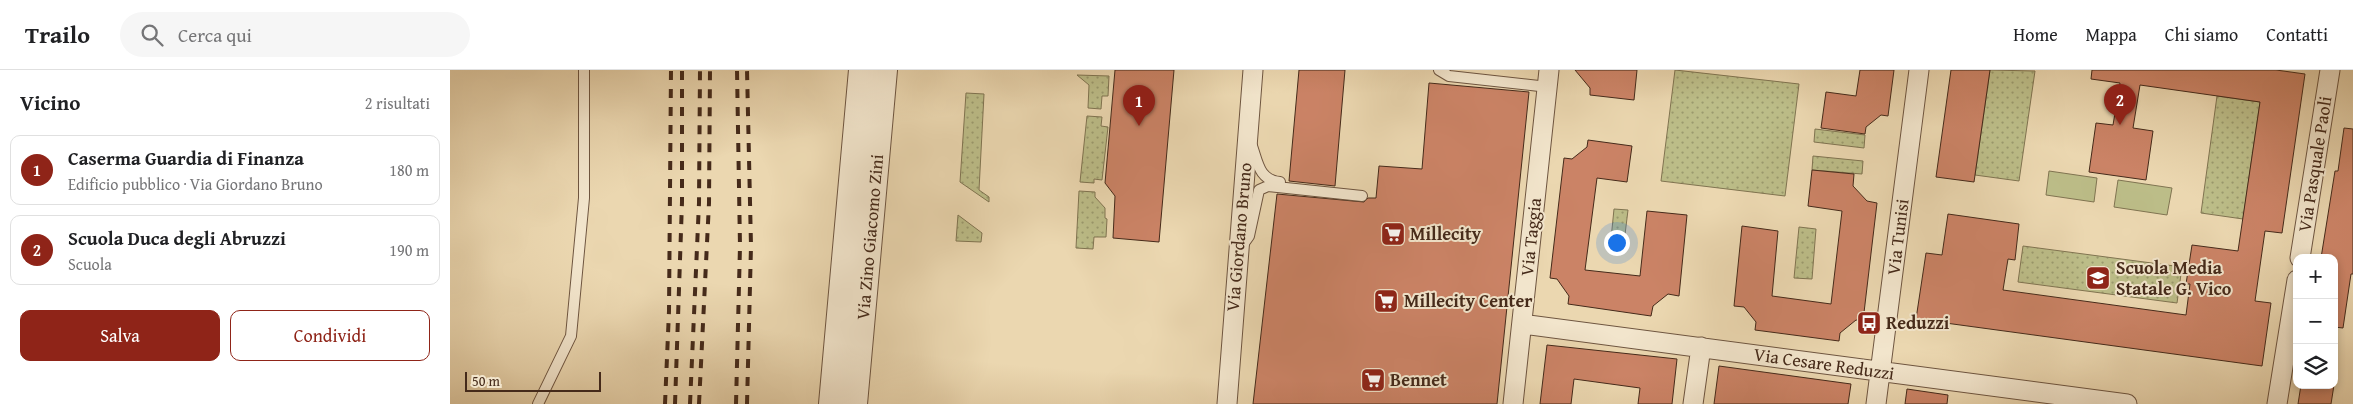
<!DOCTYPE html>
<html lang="it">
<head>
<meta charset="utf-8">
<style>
  :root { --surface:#fff; --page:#f6f6f6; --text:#202124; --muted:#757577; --line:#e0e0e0; --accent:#8f2418 }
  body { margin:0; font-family:"Gentium Book Plus",serif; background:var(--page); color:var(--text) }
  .controls { position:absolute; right:15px; bottom:15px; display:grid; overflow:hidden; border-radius:10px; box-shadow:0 2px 8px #0003 }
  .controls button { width:45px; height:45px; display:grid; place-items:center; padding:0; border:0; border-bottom:1px solid var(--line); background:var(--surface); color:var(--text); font:25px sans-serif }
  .scale { position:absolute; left:15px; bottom:12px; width:136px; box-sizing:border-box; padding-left:5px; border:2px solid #452a1a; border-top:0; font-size:14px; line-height:18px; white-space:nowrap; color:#452a1a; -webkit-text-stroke:4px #f2e5cc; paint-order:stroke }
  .you { position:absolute; left:1166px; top:172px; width:18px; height:18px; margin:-12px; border:4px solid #fff; border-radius:50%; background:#1a73e8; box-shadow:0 0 0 8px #1a73e833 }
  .badge { display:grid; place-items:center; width:32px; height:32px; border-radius:50%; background:var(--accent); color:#fff; font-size:16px; font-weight:700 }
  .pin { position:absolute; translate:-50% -41px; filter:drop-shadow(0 1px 2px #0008) }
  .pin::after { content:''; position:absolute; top:26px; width:18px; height:15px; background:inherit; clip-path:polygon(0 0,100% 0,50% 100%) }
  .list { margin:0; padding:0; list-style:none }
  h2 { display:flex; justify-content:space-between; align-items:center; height:65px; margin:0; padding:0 20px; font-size:21px }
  h2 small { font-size:16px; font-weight:400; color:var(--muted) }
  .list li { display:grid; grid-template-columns:32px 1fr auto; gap:15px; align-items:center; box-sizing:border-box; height:70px; margin:0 10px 10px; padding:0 10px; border:1px solid var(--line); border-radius:10px }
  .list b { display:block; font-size:19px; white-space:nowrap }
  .list p { margin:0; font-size:16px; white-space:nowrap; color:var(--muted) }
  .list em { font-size:16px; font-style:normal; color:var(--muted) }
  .actions { display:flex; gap:10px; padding:15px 20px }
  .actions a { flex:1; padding:11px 0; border:1px solid var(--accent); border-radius:10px; text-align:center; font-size:18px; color:var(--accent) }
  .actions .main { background:var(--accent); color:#fff }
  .icon { flex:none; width:28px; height:28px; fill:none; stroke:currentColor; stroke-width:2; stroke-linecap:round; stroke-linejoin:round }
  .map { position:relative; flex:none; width:1903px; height:334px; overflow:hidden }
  header { display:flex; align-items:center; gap:30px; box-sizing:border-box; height:70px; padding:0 25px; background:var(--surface); border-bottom:1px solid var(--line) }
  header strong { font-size:24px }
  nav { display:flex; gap:28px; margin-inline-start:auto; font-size:18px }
  .search { width:350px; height:45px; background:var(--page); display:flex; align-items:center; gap:12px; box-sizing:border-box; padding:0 18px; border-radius:28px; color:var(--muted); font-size:19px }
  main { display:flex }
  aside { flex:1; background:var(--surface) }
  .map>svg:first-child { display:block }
  .grass { fill:url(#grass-dots); stroke:#807451 }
  .garden { fill:#bcbd88; stroke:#807451 }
  .building { fill:#cb8366; stroke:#452a1a }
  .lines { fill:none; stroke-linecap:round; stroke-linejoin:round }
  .service-casing { stroke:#6e5540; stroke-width:12 }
  .minor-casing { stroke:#6e5540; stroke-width:21 }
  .tertiary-casing { stroke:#6e5540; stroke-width:26 }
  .service { stroke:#f2e5cc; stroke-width:10 }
  .minor { stroke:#f2e5cc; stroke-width:19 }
  .tertiary { stroke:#f2e5cc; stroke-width:24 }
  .rail { stroke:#452a1a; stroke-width:4; stroke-dasharray:9 9; stroke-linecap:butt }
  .labels { text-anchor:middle; stroke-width:4; stroke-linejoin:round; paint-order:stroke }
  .street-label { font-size:18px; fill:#452a1a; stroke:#f2e5cc }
  .poi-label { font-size:18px; font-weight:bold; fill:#452a1a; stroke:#f2e5cc; text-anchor:start }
</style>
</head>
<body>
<header>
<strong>Trailo</strong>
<div class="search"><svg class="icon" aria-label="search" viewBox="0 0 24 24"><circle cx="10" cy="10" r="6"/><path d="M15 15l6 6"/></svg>Cerca qui</div>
<nav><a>Home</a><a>Mappa</a><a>Chi siamo</a><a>Contatti</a></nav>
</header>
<main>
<aside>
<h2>Vicino<small>2 risultati</small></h2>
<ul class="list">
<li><span class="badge">1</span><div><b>Caserma Guardia di Finanza</b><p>Edificio pubblico · Via Giordano Bruno</p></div><em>180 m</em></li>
<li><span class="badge">2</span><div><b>Scuola Duca degli Abruzzi</b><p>Scuola</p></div><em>190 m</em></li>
</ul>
<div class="actions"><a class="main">Salva</a><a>Condividi</a></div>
</aside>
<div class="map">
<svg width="1903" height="334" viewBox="0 0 1903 334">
  <defs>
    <pattern id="grass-dots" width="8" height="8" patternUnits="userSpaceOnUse" patternTransform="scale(1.25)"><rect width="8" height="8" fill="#bcbd88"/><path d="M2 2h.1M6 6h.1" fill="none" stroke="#9b9a6e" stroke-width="1.8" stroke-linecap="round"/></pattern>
  </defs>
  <rect width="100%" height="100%" fill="#ebd7b0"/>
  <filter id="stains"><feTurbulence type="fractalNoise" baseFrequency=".004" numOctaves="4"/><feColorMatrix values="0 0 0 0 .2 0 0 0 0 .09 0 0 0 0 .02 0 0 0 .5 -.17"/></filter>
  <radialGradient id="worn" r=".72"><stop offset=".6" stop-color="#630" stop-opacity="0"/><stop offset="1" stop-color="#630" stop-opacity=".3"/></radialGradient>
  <path class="grass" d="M1225 0 1349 14 1335 126 1211 111Z
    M1540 0 1585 1 1569 111 1525 105Z
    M627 5 659 6 658 26H652L651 39 638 38 639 15Z
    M516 23 534 24 529 120 539 127V132L510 112Z
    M1767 26 1810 32 1793 149 1751 143Z
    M637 46 652 47 651 56 658 57 652 110 644 109V113L630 112Z
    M1365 59 1415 65 1414 78 1364 72Z
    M1363 86 1413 91 1412 104 1362 100Z
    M629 121 645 122V127L655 138V148L657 149 656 167H644L643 179 626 178Z
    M1164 139 1178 140 1173 181 1160 179Z
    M508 145 532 163 531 172 506 171Z
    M1349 157 1366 159 1362 209 1344 208Z
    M1573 176 1732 197 1727 233 1568 212Z"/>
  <path class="garden" d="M1599 101 1647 108 1644 132 1596 125Z
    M1668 110 1722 118 1717 145 1664 137Z"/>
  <path class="building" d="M665 0H724L709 172 663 168 665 126 655 113Z
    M849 0H895L885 116 839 111Z
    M1125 0H1187L1184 30 1140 25V18Z
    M1410 0H1444L1438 46 1431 45 1416 57 1415 64 1371 58 1376 22 1406 26Z
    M1501 0H1540L1524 112 1486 107Z
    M1642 0H1826L1855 4 1832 163 1815 161 1805 231 1821 233 1812 296 1466 249 1476 183 1492 185 1498 144 1569 154 1565 190 1558 189 1553 220 1736 245 1740 214H1736L1742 175 1788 181 1810 32 1690 15 1683 58 1703 61 1696 110 1639 102 1646 53 1663 55 1670 13 1641 9Z
    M979 13 1079 22 1047 334H803L827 124 914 132 918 128H926L929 96 972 99Z
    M1894 58 1903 59V204H1901L1893 258 1884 257V188H1871L1885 101H1888Z
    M1138 70 1182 76 1177 112 1147 108 1135 200 1190 206 1197 141 1237 145 1229 226 1218 224 1203 236 1201 246 1118 234 1119 226 1107 209 1100 208 1114 88 1122 89 1137 77Z
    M1362 100 1404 104 1403 116 1417 131 1427 133 1413 251 1406 250 1390 263 1389 271 1305 260 1306 252 1294 237 1284 236 1292 156 1328 161 1322 226 1381 234 1392 141 1358 136Z
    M1097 275 1227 289 1222 334H1188L1190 318 1124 309 1121 334H1090Z
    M1269 296 1401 314 1398 334H1264Z
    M1851 315H1884L1881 334H1848Z
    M1457 319 1498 325 1497 334H1455Z"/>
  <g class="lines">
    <defs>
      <path id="service" d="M989 0 999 6 1098 17
        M802 76C808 93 809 110 830 112
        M794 173 799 166 809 120 818 116 912 126
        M88 334 121 266 134 128V0"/>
      <path id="minor" d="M1850 188 1880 0
        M1072 254 1677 334
        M777 334 803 0
        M1063 334 1099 0
        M1243 334 1251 277
        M1426 334 1469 0
        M1827 334 1847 210"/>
      <path id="tertiary" d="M381 334 411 0
        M405 334 435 0"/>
    </defs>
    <use href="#service" class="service-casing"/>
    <use href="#minor" class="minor-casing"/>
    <use href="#tertiary" class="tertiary-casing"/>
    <use href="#service" class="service"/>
    <use href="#minor" class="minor"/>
    <use href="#tertiary" class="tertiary"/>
    <path class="rail" d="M215 334 219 241 221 0
      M225 334 232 132V0
      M240 334 249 133 250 0
      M249 334 259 133 260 0
      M286 334 290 176 287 0
      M297 334 301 176 297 0"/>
  </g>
  <defs>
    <symbol id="supermarket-square" viewBox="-11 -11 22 22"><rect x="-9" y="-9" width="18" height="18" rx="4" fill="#8f2418" stroke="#f2e5cc"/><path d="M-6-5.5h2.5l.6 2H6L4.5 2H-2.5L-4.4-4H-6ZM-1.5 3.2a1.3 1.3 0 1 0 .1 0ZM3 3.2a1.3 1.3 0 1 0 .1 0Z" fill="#fff"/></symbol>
    <symbol id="school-square" viewBox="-11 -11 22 22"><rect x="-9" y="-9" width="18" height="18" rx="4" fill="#8f2418" stroke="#f2e5cc"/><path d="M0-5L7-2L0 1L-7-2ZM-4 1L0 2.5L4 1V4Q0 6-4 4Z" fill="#fff"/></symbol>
    <symbol id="bus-square" viewBox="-11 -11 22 22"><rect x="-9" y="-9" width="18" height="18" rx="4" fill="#8f2418" stroke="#f2e5cc"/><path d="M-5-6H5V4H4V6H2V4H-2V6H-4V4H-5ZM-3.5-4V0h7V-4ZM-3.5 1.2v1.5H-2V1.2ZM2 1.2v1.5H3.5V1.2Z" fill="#fff"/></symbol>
  </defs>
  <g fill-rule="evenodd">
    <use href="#supermarket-square" x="929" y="150" width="28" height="28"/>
    <use href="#school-square" x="1634" y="194" width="28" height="28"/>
    <use href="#supermarket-square" x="922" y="217" width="28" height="28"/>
    <use href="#bus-square" x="1405" y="239" width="28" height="28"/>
    <use href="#supermarket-square" x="909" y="296" width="28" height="28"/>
  </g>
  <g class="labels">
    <g class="street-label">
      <text transform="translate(1865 94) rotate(-81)" y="6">Via Pasquale Paoli</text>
      <text transform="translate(420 167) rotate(-85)" y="6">Via Zino Giacomo Zini</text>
      <text transform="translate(789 167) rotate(-85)" y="6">Via Giordano Bruno</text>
      <text transform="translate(1081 167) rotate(-84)" y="6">Via Taggia</text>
      <text transform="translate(1448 167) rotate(-83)" y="6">Via Tunisi</text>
      <text transform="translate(1374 294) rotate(8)" y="6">Via Cesare Reduzzi</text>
    </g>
    <g class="poi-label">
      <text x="960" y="170">Millecity</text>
      <text x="1666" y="204">Scuola Media<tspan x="1666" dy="21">Statale G. Vico</tspan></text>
      <text x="954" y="237">Millecity Center</text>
      <text x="1436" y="259">Reduzzi</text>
      <text x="940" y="316">Bennet</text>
    </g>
  </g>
  <rect width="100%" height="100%" filter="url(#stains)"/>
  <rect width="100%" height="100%" fill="url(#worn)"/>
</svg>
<div class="controls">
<button>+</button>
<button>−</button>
<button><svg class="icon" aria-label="layers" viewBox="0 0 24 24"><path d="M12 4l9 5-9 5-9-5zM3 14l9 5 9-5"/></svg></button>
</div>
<div class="scale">50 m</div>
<div class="you"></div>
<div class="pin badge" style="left:689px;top:56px">1</div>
<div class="pin badge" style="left:1670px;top:55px">2</div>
</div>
</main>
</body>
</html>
